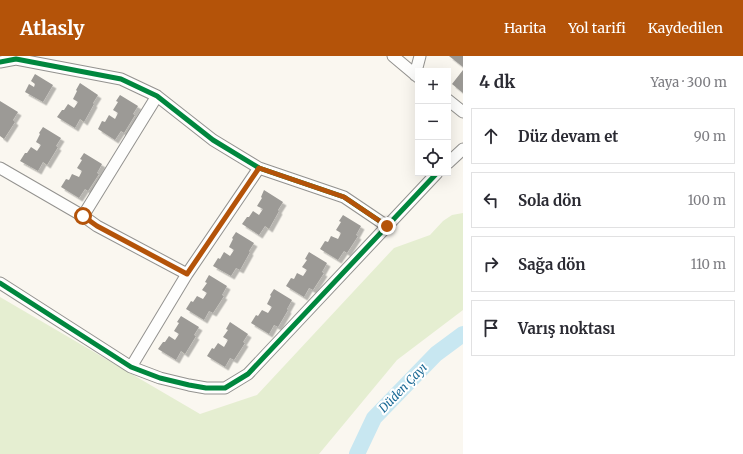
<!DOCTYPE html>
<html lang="tr">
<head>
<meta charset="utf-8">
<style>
  :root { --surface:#fff; --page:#f7f7f7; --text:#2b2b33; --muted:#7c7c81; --line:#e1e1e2; --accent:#b45309 }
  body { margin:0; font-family:Merriweather,serif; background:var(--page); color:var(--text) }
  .controls { position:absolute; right:12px; top:12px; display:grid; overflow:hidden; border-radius:0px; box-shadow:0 4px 16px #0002 }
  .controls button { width:36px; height:36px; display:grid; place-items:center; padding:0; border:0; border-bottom:1px solid var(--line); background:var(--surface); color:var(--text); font:20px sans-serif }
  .stop { position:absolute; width:12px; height:12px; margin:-9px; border:3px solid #b45309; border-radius:50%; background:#fff }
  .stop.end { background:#b45309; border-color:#fff; box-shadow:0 1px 4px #0008 }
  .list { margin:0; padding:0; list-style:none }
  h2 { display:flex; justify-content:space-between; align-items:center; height:52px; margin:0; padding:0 16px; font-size:17px }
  h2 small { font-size:13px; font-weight:400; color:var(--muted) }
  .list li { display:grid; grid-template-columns:26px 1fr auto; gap:12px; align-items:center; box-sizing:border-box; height:56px; margin:0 8px 8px; padding:0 8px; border:1px solid var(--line); border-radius:0px }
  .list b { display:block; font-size:15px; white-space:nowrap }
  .list em { font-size:13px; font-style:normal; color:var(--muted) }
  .icon { flex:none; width:22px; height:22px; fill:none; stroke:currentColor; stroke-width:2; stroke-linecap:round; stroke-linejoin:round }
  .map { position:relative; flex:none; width:463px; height:398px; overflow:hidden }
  header { display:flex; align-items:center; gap:24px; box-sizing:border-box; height:56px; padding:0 20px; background:var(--accent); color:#fff }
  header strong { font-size:19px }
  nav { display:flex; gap:22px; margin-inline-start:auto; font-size:14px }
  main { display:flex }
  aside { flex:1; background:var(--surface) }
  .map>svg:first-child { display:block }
  .green { fill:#e5eed1 }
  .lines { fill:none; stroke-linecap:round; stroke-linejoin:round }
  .river { stroke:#c8e7f1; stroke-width:16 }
  .building { fill:#9c9a96; filter:url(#shadow) }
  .street-casing { stroke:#93928f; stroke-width:13 }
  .street { stroke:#fefefd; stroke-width:11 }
  .cycleway-casing { stroke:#fff; stroke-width:8 }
  .cycleway { stroke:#00873e; stroke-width:5 }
  .route { stroke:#b45309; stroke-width:5 }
  .labels { text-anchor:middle; stroke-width:4; stroke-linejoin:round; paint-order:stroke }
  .water-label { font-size:12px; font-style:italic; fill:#1d6b96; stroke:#fff }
</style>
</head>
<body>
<header>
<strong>Atlasly</strong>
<nav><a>Harita</a><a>Yol tarifi</a><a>Kaydedilen</a></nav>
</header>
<main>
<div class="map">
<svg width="463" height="398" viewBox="0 0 463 398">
  <defs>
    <filter id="shadow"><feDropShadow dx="3.5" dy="3.5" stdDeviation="0" flood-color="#0004"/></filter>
  </defs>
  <rect width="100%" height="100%" fill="#faf7f0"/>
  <path class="green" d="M463 157V254L397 304 319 398H0V241L200 358 257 339 394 192 430 179 443 165 452 159Z"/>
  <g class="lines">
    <path class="river" d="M357 398 374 362 436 298 463 278"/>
  </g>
  <path class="building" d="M449 0H463V11Z
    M463 14V37L452 28Z
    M35 18 53 29 43 46 25 36 29 28 34 31 35 28 31 25Z
    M80 27 98 39 93 47 94 48 84 66 80 63 75 72 57 61 62 54H64L68 48 74 52 78 46 73 43 77 35 76 34Z
    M120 39 138 50 133 58 135 59 124 77 121 75 115 84 98 73 102 65 105 66 109 59 115 63 118 57 113 54 118 46 116 45Z
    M0 45 18 56 13 64 15 66 4 83 0 80Z
    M43 71 61 82 56 90 58 91 47 109 43 106 38 115 20 105 25 97H27L31 91 37 95 41 89 36 86 40 78 39 77Z
    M84 97 102 108 97 117 99 118 88 135 85 133 79 142 61 131 66 123 69 124 72 118 79 121 82 115 77 112 82 104 80 103Z
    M264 134 283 146 278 154 279 155 269 173 265 170 259 179 242 168 247 161H249L253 155 259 159 263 153 257 150 262 142 261 141Z
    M343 159 361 170 356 179 358 180 347 197 344 195 338 204 320 193 325 185 328 186 331 180 338 183 341 177 336 174 341 166 339 165Z
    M236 176 254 187 249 195 250 196 240 214 236 212 231 220 213 210 218 202 220 203 224 196 230 200 234 194 229 191 233 183 232 182Z
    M309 196 327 207 322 216 324 217 313 234 309 232 304 241 286 230 291 222 294 223 297 217 303 220 307 214 302 211 307 204 305 203Z
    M209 219 227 230 222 239 224 240 213 257 209 255 204 264 186 253 191 245 193 246 197 240 203 243 207 237 202 234 207 227 205 226Z
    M274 233 292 244 287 253 288 254 278 271 274 269 269 278 251 267 256 259 258 260 262 254 268 257 272 251 267 248 271 240 270 239Z
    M181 260 199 271 194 279 196 280 185 298 181 295 176 304 158 293 163 286H165L169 280 175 284 179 278 174 275 179 267 177 266Z
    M230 266 248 278 243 286 245 287 234 304 230 302 225 311 207 300 212 292 214 293 218 287 224 291 228 284 223 281 228 274 226 273Z"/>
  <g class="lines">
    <defs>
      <path id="street" d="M393 0 418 21
        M0 6 16 3 121 23 157 40 213 84 259 112 344 141 387 170
        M415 19 420 0
        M448 44 463 56
        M448 107 463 93
        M0 112 83 160 97 170 187 218
        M83 160 157 40
        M0 227 131 311 160 322 189 329 206 332H225L248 318 437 117
        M131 311 187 218 259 112"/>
    </defs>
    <use href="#street" class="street-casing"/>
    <use href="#street" class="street"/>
    <defs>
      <path id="cycleway" d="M0 6 16 3 121 23 157 40 213 84 259 112 344 141 387 170
        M0 227 131 311 160 322 189 329 206 332H225L248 318 437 117"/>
    </defs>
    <use href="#cycleway" class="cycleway-casing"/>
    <use href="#cycleway" class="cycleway"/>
  </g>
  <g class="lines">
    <path class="route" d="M83 160 97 170 187 218 259 112 344 141 387 170"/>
  </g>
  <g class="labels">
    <g class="water-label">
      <text transform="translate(403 332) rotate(-46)" y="4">Düden Çayı</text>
    </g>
  </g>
</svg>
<div class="controls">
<button>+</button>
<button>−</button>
<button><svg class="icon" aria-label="locate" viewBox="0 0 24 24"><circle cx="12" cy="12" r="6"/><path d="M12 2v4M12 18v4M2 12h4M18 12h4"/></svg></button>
</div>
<div class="stop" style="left:83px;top:160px"></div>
<div class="stop end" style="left:387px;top:170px"></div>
</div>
<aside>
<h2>4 dk<small>Yaya · 300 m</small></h2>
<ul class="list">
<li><svg class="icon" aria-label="ahead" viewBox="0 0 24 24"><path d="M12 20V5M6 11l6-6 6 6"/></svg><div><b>Düz devam et</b></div><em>90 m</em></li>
<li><svg class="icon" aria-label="left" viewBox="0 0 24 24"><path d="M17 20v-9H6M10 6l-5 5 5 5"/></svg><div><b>Sola dön</b></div><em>100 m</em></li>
<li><svg class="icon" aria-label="right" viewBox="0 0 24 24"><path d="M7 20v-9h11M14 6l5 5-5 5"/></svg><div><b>Sağa dön</b></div><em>110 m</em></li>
<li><svg class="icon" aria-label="arrive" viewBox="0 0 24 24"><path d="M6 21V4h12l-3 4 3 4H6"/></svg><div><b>Varış noktası</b></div></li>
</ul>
</aside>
</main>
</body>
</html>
